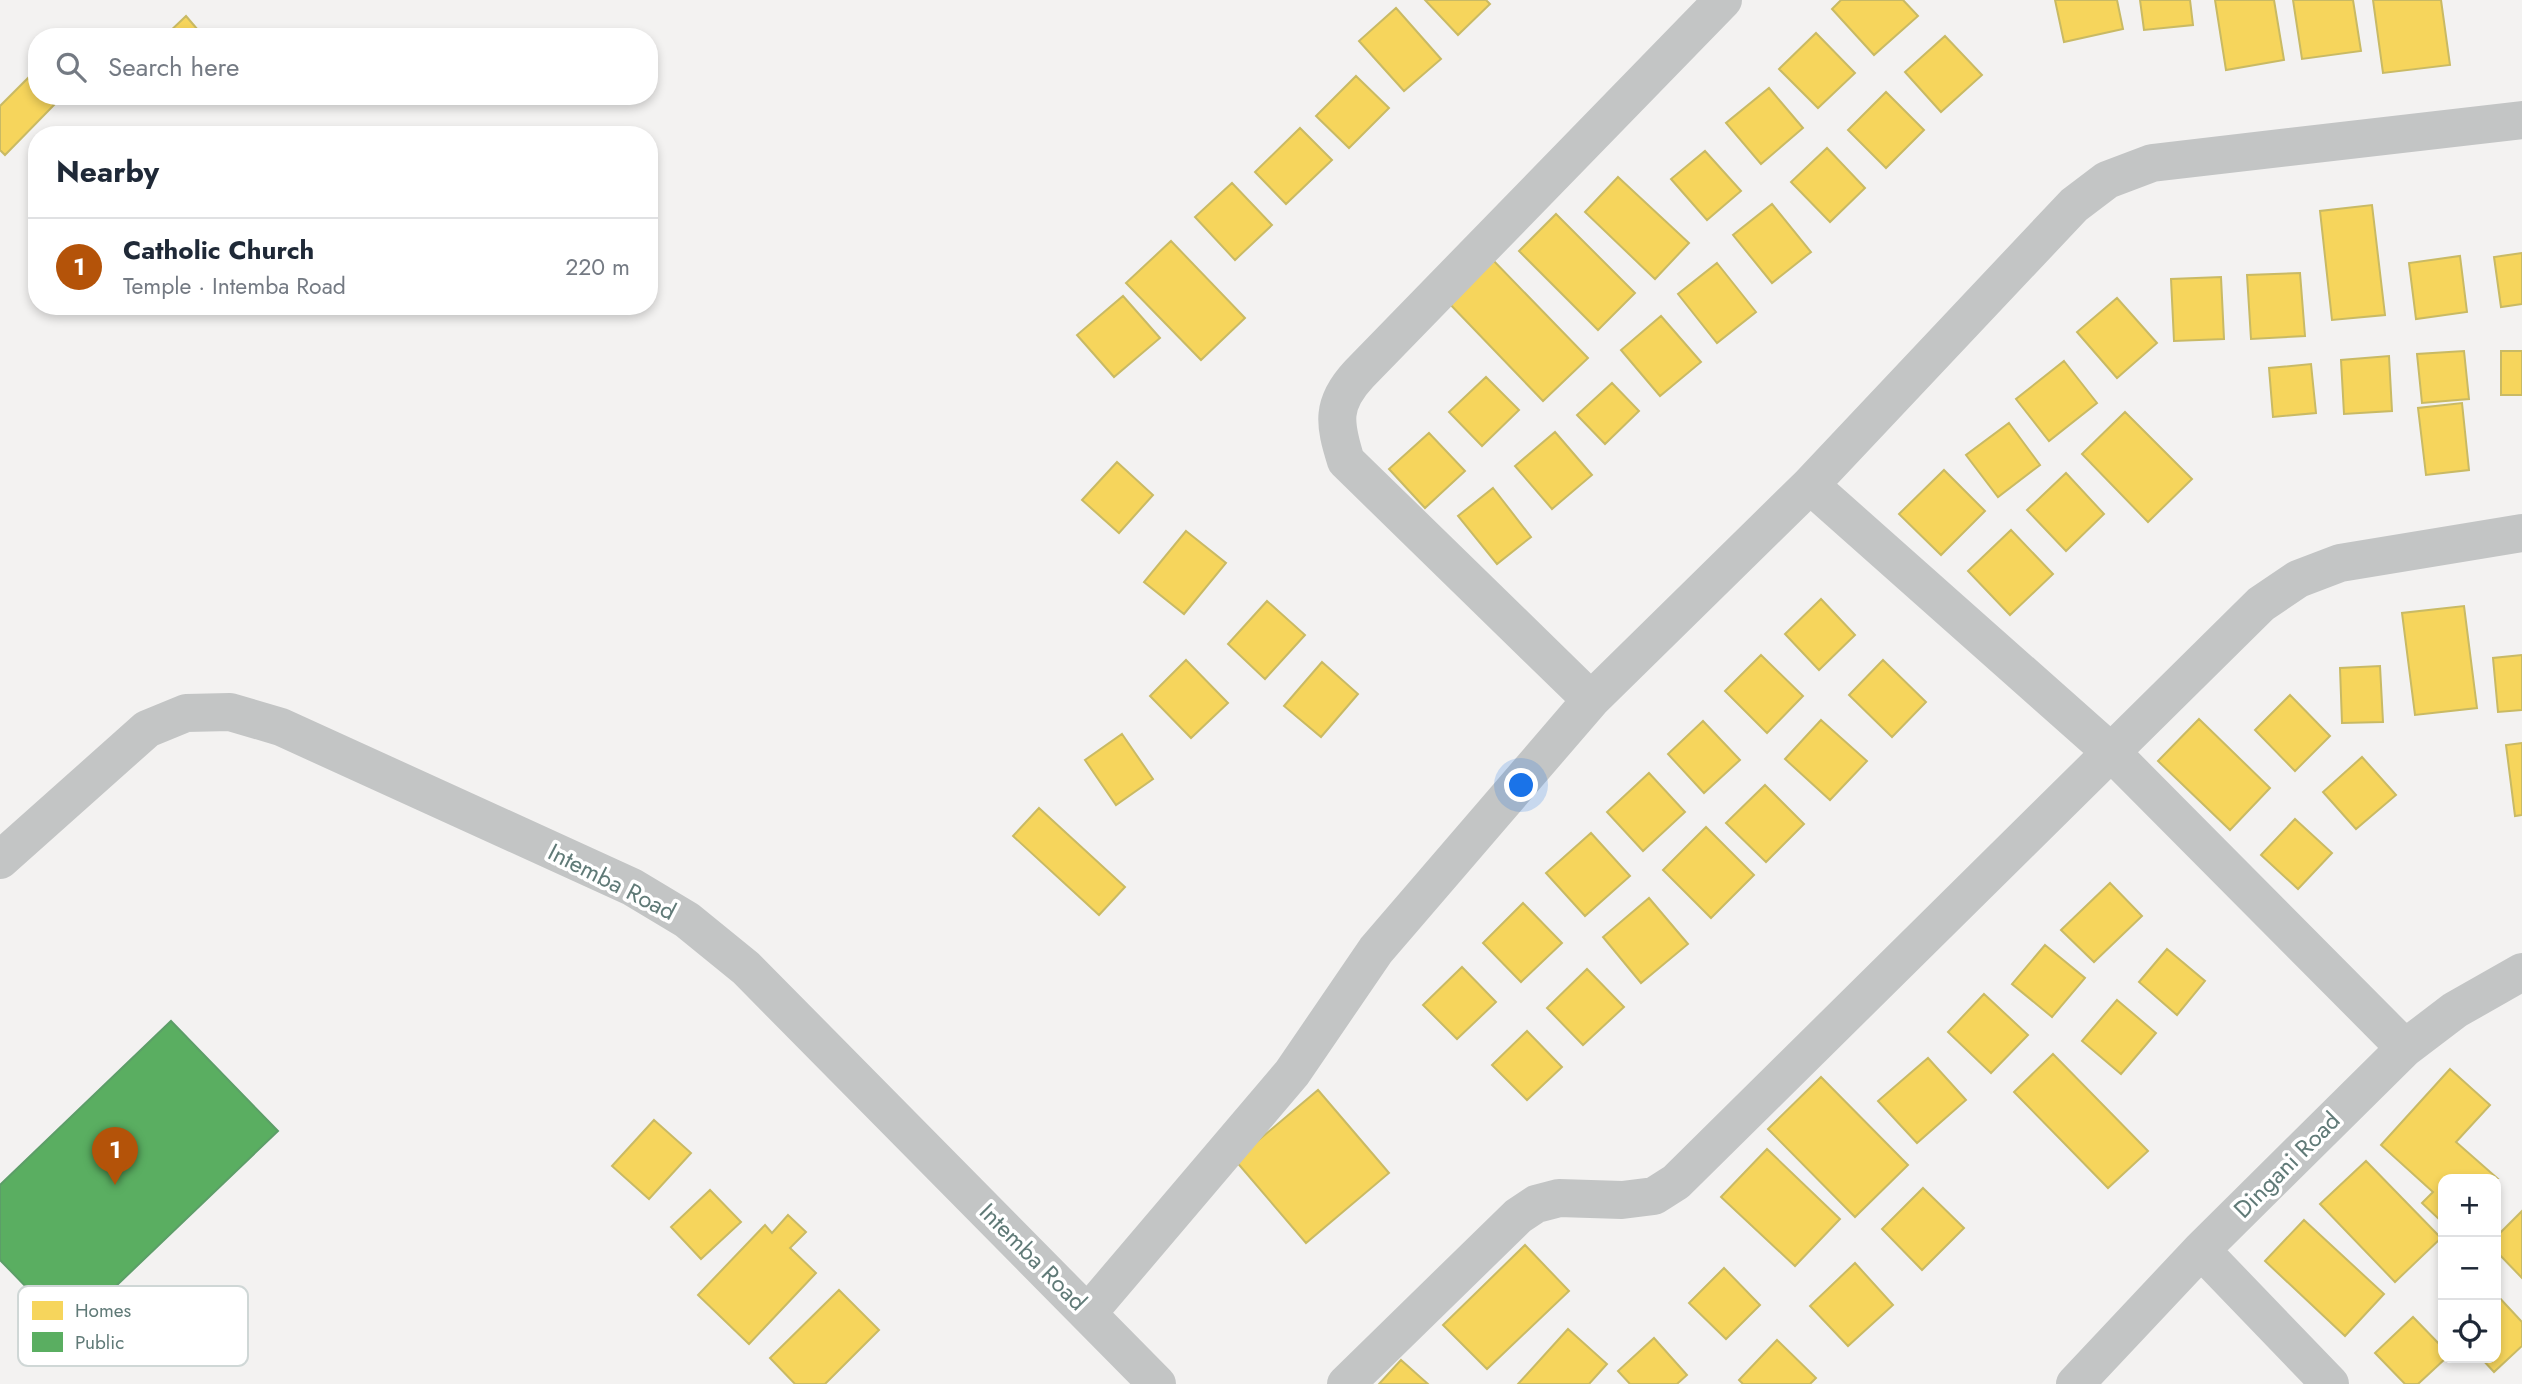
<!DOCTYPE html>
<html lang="en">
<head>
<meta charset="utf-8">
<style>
  :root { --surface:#fff; --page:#f6f6f7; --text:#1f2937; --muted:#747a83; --line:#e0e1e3; --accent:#b45309 }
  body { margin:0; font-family:Jost,sans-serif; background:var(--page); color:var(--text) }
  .controls { position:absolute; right:21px; bottom:21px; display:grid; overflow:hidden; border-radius:14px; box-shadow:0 4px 10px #0003 }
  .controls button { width:63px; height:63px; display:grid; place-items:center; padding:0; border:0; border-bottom:2px solid var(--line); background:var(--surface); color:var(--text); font:35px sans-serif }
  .you { position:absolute; left:1522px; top:786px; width:24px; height:24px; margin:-18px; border:5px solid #fff; border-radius:50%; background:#1a73e8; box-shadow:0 0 0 10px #1a73e833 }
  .badge { display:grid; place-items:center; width:46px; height:46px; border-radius:50%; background:var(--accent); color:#fff; font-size:23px; font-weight:700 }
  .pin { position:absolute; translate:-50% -58px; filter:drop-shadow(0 2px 4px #0008) }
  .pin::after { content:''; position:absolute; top:37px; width:24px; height:21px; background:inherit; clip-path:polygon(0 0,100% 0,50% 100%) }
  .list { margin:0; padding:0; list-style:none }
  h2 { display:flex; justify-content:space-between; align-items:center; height:91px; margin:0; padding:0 28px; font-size:30px }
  h2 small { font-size:23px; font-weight:400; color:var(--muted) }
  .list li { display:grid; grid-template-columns:46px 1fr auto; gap:21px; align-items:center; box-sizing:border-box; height:98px; padding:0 28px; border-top:2px solid var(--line) }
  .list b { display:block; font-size:26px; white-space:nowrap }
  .list p { margin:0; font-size:23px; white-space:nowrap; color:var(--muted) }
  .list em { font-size:23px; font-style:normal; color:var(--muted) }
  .icon { flex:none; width:38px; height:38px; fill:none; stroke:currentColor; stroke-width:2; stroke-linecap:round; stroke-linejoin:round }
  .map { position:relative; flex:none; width:2522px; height:1384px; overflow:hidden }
  .search { position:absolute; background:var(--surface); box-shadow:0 4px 10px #0003; left:28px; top:28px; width:630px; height:77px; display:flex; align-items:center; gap:18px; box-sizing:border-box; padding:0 24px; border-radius:28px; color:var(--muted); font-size:26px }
  .panel { position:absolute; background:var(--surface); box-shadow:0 4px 10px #0003; left:28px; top:126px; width:630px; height:189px; border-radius:28px }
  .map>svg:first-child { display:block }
  .homes { fill:#f6d55c; stroke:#c9ba64; stroke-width:2 }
  .public { fill:#5aae61; stroke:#5c9e68; stroke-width:2 }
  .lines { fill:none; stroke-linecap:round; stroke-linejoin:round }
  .minor { stroke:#c3c5c5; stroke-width:38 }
  .tertiary { stroke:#c3c5c5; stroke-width:38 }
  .labels { text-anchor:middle; stroke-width:7; stroke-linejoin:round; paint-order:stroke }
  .street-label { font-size:24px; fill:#607a77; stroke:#fff }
  .key { fill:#fff; stroke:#cfd7d6; stroke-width:2 }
  .key-label { font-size:19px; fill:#607a77 }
</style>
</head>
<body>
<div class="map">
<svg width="2522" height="1384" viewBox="0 0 2522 1384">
  <rect width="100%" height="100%" fill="#f3f2f1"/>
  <path class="homes" d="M1425 0H1486L1490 4 1458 35Z
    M1841 0H1903L1918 16 1874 55 1832 9Z
    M2055 0H2117L2123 29 2064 42Z
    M2140 0H2190L2193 25 2144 30Z
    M2215 0H2274L2284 60 2226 70Z
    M2293 0H2353L2361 51 2302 59Z
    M2373 0H2441L2450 65 2383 73Z
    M1396 8 1441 59 1404 91 1359 41Z
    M186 16 204 37H164Z
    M1816 33 1855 73 1818 108 1779 69Z
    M1945 36 1982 75 1941 112 1905 72Z
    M1356 76 1389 108 1349 148 1316 116Z
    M28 78 37 87V96H46L54 105 5 155 0 150V106Z
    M1769 88 1803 128 1761 164 1726 123Z
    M1886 92 1924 130 1886 168 1848 130Z
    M1300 128 1332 160 1286 204 1255 172Z
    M1827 148 1865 188 1830 222 1791 182Z
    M1705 151 1741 191 1707 220 1671 179Z
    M1618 177 1689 243 1655 279 1585 212Z
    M1232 183 1272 225 1235 260 1195 217Z
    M1772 204 1811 252 1772 283 1733 235Z
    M2372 205 2385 315 2332 320 2320 211Z
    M1556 214 1635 293 1598 330 1519 251Z
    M1171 241 1245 318 1201 360 1126 283Z
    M2522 253V304L2501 307 2494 257Z
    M2460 256 2467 312 2416 319 2409 263Z
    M1490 257 1588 358 1543 401 1445 299Z
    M1717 263 1756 312 1717 343 1678 294Z
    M2300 273 2305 336 2251 339 2247 275Z
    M2221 277 2224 339 2174 341 2171 279Z
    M1123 296 1160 338 1114 377 1077 335Z
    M2117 298 2157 343 2117 378 2077 332Z
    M1661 316 1701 362 1660 396 1621 350Z
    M2464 351 2469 399 2422 403 2417 354Z
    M2501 351H2522V395H2501Z
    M2389 356 2392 411 2344 414 2341 360Z
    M2064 361 2097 403 2049 441 2016 399Z
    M2311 364 2316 413 2273 417 2269 368Z
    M1486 377 1519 410 1482 446 1449 412Z
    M1612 383 1639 411 1605 444 1577 415Z
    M2462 403 2469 470 2426 475 2418 408Z
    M2125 412 2192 479 2148 522 2082 454Z
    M2009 423 2040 465 1998 497 1966 455Z
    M1555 432 1592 475 1552 509 1515 466Z
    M1429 433 1465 471 1425 508 1389 469Z
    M1117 462 1153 495 1119 533 1082 500Z
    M1944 470 1985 511 1941 555 1899 514Z
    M2066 473 2104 514 2066 551 2027 510Z
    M1493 488 1531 537 1497 564 1458 516Z
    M2011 530 2053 574 2010 615 1968 571Z
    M1186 531 1226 563 1184 614 1144 582Z
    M1821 599 1855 635 1819 670 1785 634Z
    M1267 601 1305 635 1265 679 1228 644Z
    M2464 606 2477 708 2415 715 2402 613Z
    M1761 655 1803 696 1767 733 1725 691Z
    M2522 655V710L2498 712 2493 658Z
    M1186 660 1228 703 1191 738 1150 696Z
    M1883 660 1926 702 1892 737 1849 695Z
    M1322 662 1358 694 1321 737 1284 706Z
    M2380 666 2383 722 2342 723 2340 668Z
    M2290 695 2330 736 2295 771 2255 730Z
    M2199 719 2270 788 2230 830 2158 761Z
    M1821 720 1867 761 1830 800 1785 759Z
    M1703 721 1740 760 1704 793 1668 754Z
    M1122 734 1153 779 1116 805 1085 760Z
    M2522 743V815L2515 816 2506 745Z
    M2362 757 2396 795 2356 829 2323 792Z
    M1649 773 1685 812 1643 851 1607 812Z
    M1765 785 1804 824 1766 862 1726 823Z
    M1039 808 1125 887 1099 915 1013 836Z
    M2295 819 2332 853 2298 889 2261 855Z
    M1706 827 1754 875 1711 918 1663 870Z
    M1591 833 1630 876 1585 916 1546 873Z
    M2110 883 2142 916 2094 962 2061 930Z
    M1649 898 1688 944 1641 983 1603 937Z
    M1523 903 1562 943 1521 982 1483 943Z
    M2045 945 2085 978 2052 1017 2012 984Z
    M2167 949 2205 981 2177 1015 2139 982Z
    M1462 967 1496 1002 1457 1039 1423 1005Z
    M1587 969 1624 1007 1583 1045 1547 1008Z
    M1984 994 2028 1035 1991 1073 1948 1032Z
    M2117 1000 2156 1033 2121 1074 2082 1041Z
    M1527 1031 1562 1067 1527 1100 1492 1065Z
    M2053 1054 2148 1151 2108 1188 2014 1092Z
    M1928 1058 1966 1100 1917 1143 1878 1101Z
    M2450 1069 2490 1105 2456 1142 2497 1178 2443 1179V1223L2422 1203 2433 1192 2381 1145Z
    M1821 1077 1908 1165 1855 1217 1768 1129Z
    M1318 1090 1389 1173 1306 1243 1235 1160Z
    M654 1120 691 1153 649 1199 612 1166Z
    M1767 1149 1840 1219 1795 1266 1721 1197Z
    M2366 1161 2441 1238 2395 1282 2320 1204Z
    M1923 1188 1964 1228 1922 1270 1882 1229Z
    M710 1190 741 1222 701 1259 671 1227Z
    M2522 1211V1278L2496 1251V1237Z
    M788 1215 806 1232 790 1248 816 1273 749 1344 698 1295 765 1225 772 1233Z
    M2304 1220 2384 1294 2345 1336 2265 1261Z
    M1525 1245 1569 1291 1487 1369 1443 1325Z
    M1855 1263 1893 1305 1848 1346 1810 1306Z
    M1724 1268 1760 1305 1726 1339 1689 1303Z
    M839 1290 879 1330 825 1384H795L770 1358Z
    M2496 1294 2522 1322V1346L2494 1372 2481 1358H2496Z
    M2413 1317 2443 1348V1358H2446L2418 1384H2405L2375 1353Z
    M1568 1329 1607 1364 1589 1384H1518Z
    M1654 1338 1687 1375 1677 1384H1630L1618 1371Z
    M1777 1340 1816 1378 1810 1384H1743L1739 1380Z
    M1401 1360 1428 1384H1379Z"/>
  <path class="public" d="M171 1021 278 1131 69 1331 0 1260V1185Z"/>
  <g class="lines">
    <path class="minor" d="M1810 485 2112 753 2405 1048
      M1591 700 1346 461C1334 423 1331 404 1359 374L1723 0
      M2201 1250 2330 1384
      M1088 1313 1292 1073 1376 950 1591 700 1810 485 2074 205 2107 180 2152 163 2522 120
      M1346 1384 1518 1216 1536 1204 1559 1198 1622 1200 1654 1196 1676 1182 2261 604 2298 579 2340 563 2522 533
      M2075 1384 2201 1250 2405 1048 2455 1010 2522 972"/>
    <path class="tertiary" d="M0 860 147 729 186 713 230 712 281 727 632 887 687 920 746 968 1157 1384"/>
  </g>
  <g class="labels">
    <g class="street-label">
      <text transform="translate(612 882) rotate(27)" y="8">Intemba Road</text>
      <text transform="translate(2287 1165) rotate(-45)" y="8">Dingani Road</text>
      <text transform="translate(1033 1257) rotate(45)" y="8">Intemba Road</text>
    </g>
  </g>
  <rect x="18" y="1286" width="230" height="80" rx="10" class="key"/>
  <rect x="32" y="1301" width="31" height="19" fill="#f6d55c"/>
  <rect x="32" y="1332" width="31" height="20" fill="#5aae61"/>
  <g class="key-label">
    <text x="75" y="1317">Homes</text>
    <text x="75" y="1349">Public</text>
  </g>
</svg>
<div class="controls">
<button>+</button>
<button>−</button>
<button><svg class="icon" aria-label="locate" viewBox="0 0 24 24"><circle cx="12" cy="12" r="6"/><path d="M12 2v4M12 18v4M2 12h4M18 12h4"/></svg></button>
</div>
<div class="you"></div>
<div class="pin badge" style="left:115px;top:1185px">1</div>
<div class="search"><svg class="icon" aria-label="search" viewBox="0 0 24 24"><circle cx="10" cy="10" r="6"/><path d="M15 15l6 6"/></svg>Search here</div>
<section class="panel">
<h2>Nearby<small></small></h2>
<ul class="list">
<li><span class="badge">1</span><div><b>Catholic Church</b><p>Temple · Intemba Road</p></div><em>220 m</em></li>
</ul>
</section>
</div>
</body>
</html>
